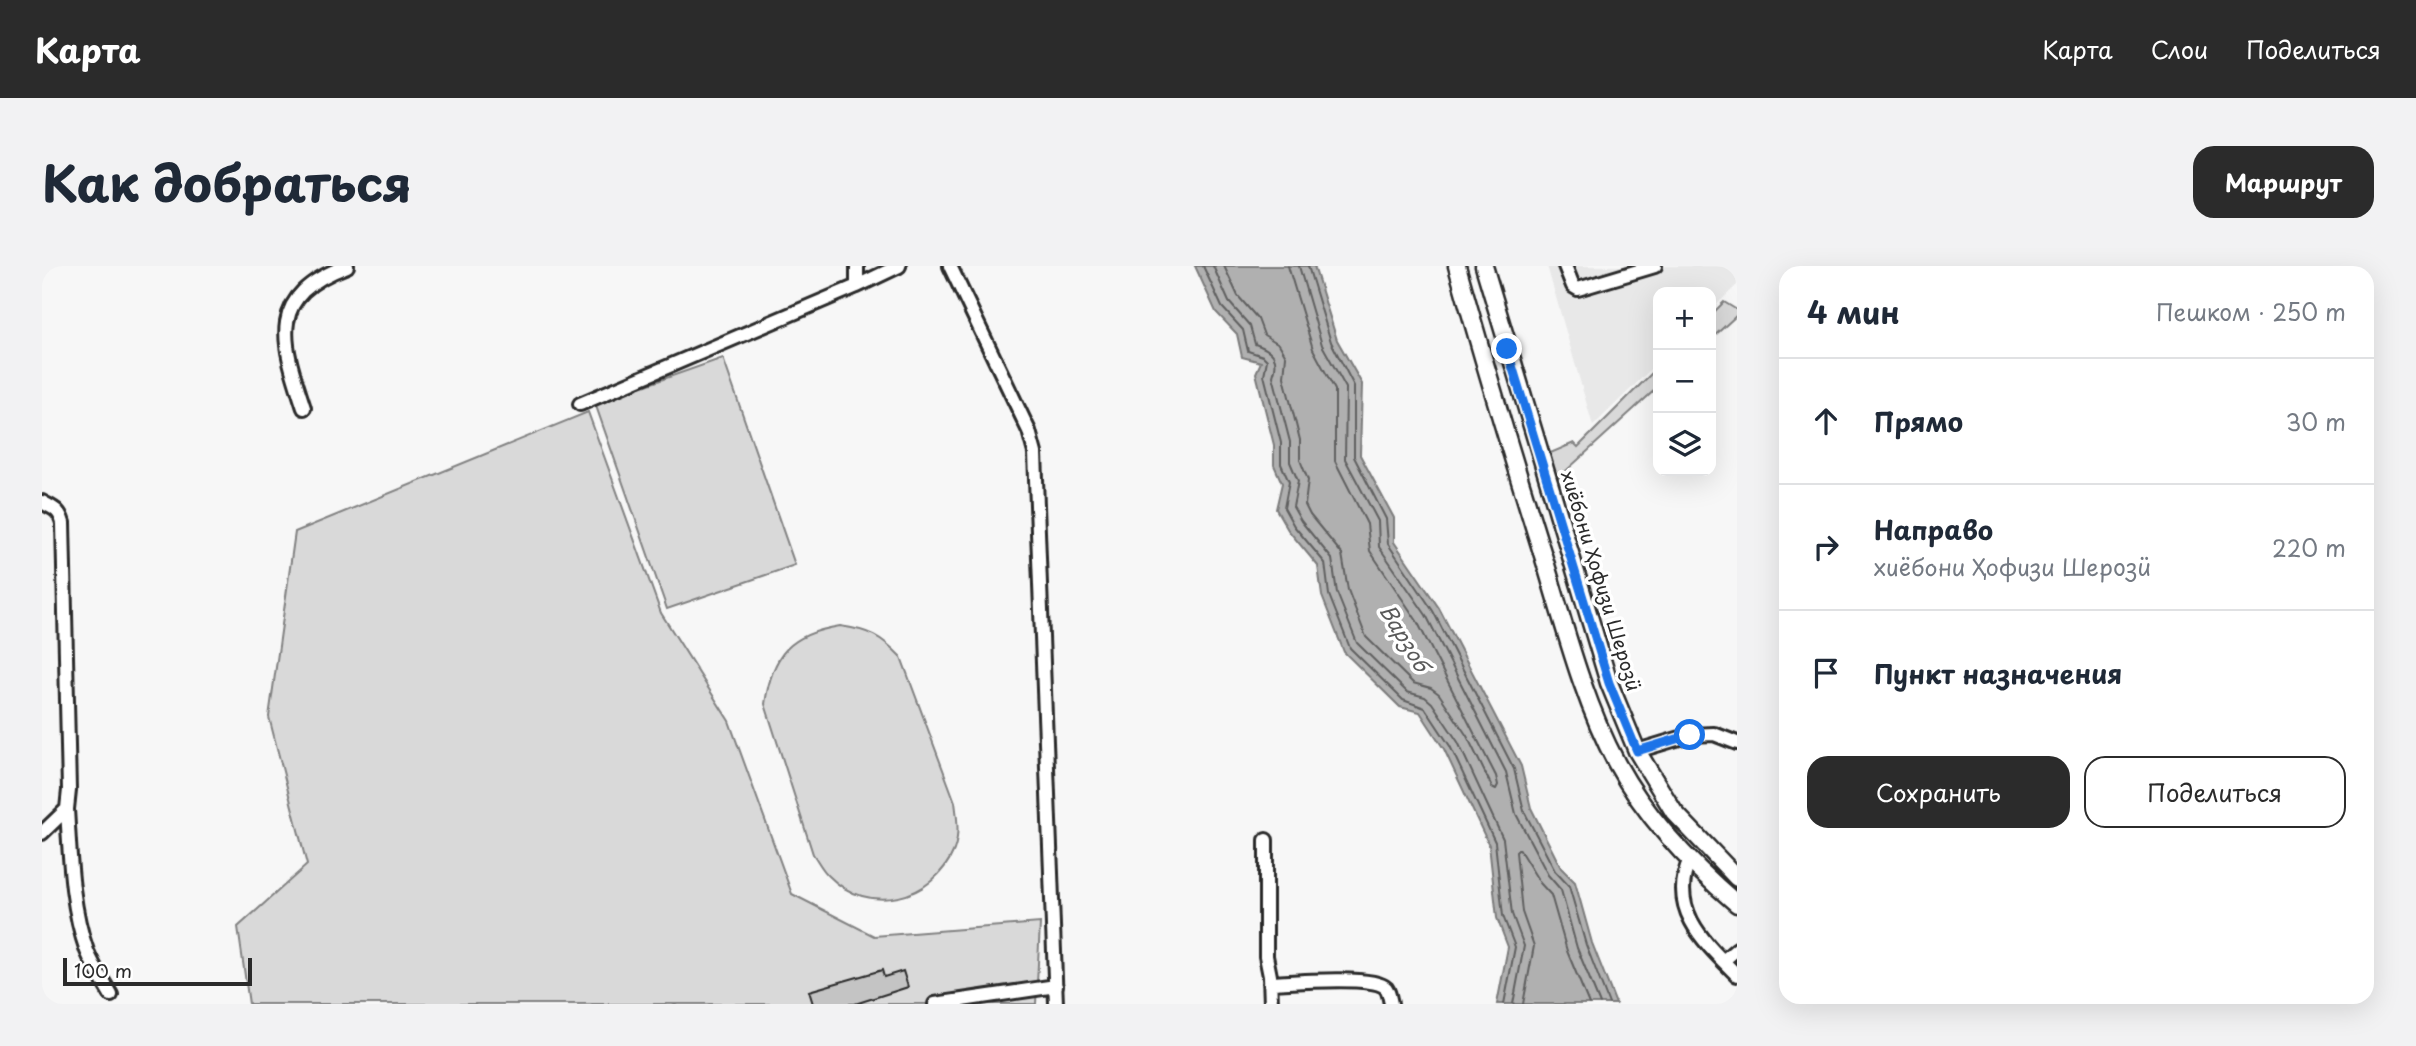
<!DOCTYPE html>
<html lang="ru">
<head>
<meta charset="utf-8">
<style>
  :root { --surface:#fff; --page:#f2f2f3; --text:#1f2937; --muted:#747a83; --line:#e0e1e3; --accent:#2b2b2b }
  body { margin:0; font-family:"Playpen Sans",sans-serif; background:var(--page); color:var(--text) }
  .controls { position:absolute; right:21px; top:21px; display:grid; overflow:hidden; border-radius:14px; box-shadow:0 7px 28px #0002 }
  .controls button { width:63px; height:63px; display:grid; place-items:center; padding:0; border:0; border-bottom:2px solid var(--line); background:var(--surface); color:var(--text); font:35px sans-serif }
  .scale { position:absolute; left:21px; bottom:18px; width:189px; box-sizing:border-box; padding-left:7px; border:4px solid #2b2b2b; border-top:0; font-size:19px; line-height:24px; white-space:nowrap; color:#2b2b2b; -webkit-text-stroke:5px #fff; paint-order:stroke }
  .stop { position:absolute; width:21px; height:21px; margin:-16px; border:5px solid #1a73e8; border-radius:50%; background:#fff }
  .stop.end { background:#1a73e8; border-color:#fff; box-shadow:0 2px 7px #0008 }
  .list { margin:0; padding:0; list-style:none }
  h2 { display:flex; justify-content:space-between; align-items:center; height:91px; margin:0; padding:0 28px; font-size:30px }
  h2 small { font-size:23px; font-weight:400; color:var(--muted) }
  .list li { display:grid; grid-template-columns:46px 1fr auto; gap:21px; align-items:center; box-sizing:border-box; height:126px; padding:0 28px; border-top:2px solid var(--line) }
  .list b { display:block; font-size:26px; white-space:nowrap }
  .list p { margin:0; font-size:23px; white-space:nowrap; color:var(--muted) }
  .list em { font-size:23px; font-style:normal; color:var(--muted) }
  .actions { display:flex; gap:14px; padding:21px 28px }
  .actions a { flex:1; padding:16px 0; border:2px solid var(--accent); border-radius:21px; text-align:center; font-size:24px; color:var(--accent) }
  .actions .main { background:var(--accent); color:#fff }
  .icon { flex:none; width:38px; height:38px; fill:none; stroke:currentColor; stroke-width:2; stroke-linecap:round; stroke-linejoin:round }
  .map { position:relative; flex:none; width:1695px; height:738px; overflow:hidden; border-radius:21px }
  header { display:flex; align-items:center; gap:42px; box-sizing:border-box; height:98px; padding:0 35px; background:var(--accent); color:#fff }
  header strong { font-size:33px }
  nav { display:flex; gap:38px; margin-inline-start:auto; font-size:24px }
  .intro { display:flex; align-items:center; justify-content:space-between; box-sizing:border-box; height:168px; padding:0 42px }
  h1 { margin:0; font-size:49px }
  .button { padding:18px 32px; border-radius:21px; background:var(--accent); color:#fff; font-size:24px; font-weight:700 }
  main { display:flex; gap:42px; padding:0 42px }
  aside { flex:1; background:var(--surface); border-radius:21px; box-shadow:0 7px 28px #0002 }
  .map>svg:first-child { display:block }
  .built { fill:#e8e8e8 }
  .green { fill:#d9d9d9; stroke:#828282; stroke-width:2 }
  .water { fill:#b0b0b0; stroke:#7b7b7b; stroke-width:2 }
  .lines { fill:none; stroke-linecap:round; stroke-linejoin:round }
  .shore { stroke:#606060; stroke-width:2 }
  .building { fill:#c4c4c4; stroke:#2b2b2b; stroke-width:2 }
  .minor-casing { stroke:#2b2b2b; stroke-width:18 }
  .major-casing { stroke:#2b2b2b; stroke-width:21 }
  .minor { stroke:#fff; stroke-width:12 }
  .major { stroke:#fff; stroke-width:16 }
  .route { stroke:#1a73e8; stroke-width:9 }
  .labels { text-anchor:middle; stroke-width:7; stroke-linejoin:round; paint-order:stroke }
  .street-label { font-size:19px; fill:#2b2b2b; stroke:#fff }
  .water-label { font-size:21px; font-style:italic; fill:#5a5a5a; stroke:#fff }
</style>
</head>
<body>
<header>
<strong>Карта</strong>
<nav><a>Карта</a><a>Слои</a><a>Поделиться</a></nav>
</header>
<div class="intro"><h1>Как добраться</h1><a class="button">Маршрут</a></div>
<main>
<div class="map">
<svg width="1695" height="738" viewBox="0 0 1695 738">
  <rect width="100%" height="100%" fill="#f7f7f7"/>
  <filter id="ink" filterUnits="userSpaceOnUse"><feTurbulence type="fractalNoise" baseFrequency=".0143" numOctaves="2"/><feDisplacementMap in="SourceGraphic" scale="14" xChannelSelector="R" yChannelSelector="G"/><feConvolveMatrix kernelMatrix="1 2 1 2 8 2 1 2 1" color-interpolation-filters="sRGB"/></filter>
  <g filter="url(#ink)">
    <path class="built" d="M1505 0H1695V19L1669 44V26H1616V96L1551 160Z"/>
    <path class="green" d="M1682 36 1695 44V49L1669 73V49Z
      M681 92 753 299 625 343 553 137Z
      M1616 101V121L1514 214 1506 188 1532 177 1536 181Z
      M546 146 619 347 687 455 750 628 832 670 998 657 994 738H207L196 661 265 599 227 451 253 266Z
      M798 360C827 364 839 370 859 391L913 536C915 552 918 568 912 584 891 635 826 650 787 610 780 604 776 595 771 588L723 438C730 388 748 368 798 360Z"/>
    <path class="water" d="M1153 0H1272L1295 74 1320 118 1318 189 1352 252V276L1397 342 1479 500 1489 542 1519 602 1533 616 1550 677 1574 738H1455L1466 681 1455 652 1447 579 1402 483 1378 446 1358 441 1302 386 1280 330 1276 300 1246 264 1234 243 1240 217 1232 199V179L1214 107 1219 96 1200 91 1195 68 1174 46Z"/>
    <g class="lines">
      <path class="shore" d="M1161 0 1180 41 1201 64 1206 85 1221 90 1225 94 1222 109 1239 177V198L1247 216 1242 242 1252 260 1283 297 1287 329 1308 382 1361 434 1383 442 1408 480 1453 576 1461 650 1473 681 1462 738
        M1171 0 1187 36 1208 60 1213 78C1230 84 1238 91 1231 110L1248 176V196L1256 215 1251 241 1259 255 1290 293 1295 327 1315 377 1365 426 1383 431 1390 437 1416 476 1461 573 1470 648 1482 680 1471 738
        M1182 0 1196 30 1216 53 1222 69 1237 78 1244 90 1242 111 1258 174V194L1266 214 1263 239 1268 249 1300 288 1306 324 1324 371 1371 417 1389 422 1397 428 1425 470 1450 521 1454 523 1456 519 1454 510 1375 355 1328 285 1325 258 1293 195V124L1271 83 1246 0
        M1257 0 1280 79 1304 122 1303 193 1336 255 1337 281 1384 349 1464 506 1474 548 1506 609 1519 624 1535 682 1558 738
        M1266 0 1289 76 1312 120V191L1344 253 1346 278 1391 345 1472 503 1482 545 1513 605 1527 620 1544 679 1567 738
        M1481 738 1492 680 1480 646 1474 586 1477 583 1498 617 1509 629 1525 685 1547 738"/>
    </g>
    <path class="building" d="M840 704 842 711 861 705 866 721 813 738H771L767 725Z"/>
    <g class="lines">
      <defs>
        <path id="minor" d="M908 0 987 165 993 187 1014 738
          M1523 0 1531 20 1536 23 1613 0
          M815 20 857 0
          M538 138 815 20V0
          M262 142C240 75 224 30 305 0
          M0 236C12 243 17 243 21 257L27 524 25 543 0 567
          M1595 485 1648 469 1672 468 1695 477
          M25 543C28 591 29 640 45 685 51 700 61 715 69 729
          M1224 574V690L1228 710 1229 738
          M1648 594C1625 643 1663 677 1695 709
          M1681 695 1695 683
          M1228 717C1249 716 1332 709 1344 722 1347 726 1348 733 1349 738
          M893 738 1014 720"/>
        <path id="major" d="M1415 0C1443 100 1473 200 1504 299 1524 366 1542 436 1575 498 1605 553 1648 598 1695 638
          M1442 0 1567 417 1595 485 1632 546 1695 612"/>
      </defs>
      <use href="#minor" class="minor-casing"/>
      <use href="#major" class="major-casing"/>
      <use href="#minor" class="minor"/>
      <use href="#major" class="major"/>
    </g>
  </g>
  <g class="lines" filter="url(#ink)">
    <path class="route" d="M1465 83 1567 417 1595 485 1648 469"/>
  </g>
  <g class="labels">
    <g class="street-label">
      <text transform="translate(1559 315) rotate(73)" y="7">хиёбони Ҳофизи Шерозӣ</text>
    </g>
    <g class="water-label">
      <text transform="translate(1362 372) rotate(59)" y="7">Варзоб</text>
    </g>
  </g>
</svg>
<div class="controls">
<button>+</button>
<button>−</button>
<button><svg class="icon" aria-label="layers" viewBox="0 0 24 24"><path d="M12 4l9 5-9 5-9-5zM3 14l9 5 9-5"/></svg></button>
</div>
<div class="scale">100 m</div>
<div class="stop" style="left:1648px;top:469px"></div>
<div class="stop end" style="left:1465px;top:83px"></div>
</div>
<aside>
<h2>4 мин<small>Пешком · 250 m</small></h2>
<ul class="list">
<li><svg class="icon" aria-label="ahead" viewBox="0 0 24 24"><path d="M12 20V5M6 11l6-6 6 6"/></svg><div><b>Прямо</b></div><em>30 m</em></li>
<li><svg class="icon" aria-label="right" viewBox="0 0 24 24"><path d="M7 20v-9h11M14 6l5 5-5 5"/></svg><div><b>Направо</b><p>хиёбони Ҳофизи Шерозӣ</p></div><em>220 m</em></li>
<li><svg class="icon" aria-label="arrive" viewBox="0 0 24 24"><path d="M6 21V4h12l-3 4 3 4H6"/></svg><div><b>Пункт назначения</b></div></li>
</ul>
<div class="actions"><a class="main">Сохранить</a><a>Поделиться</a></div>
</aside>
</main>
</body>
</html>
